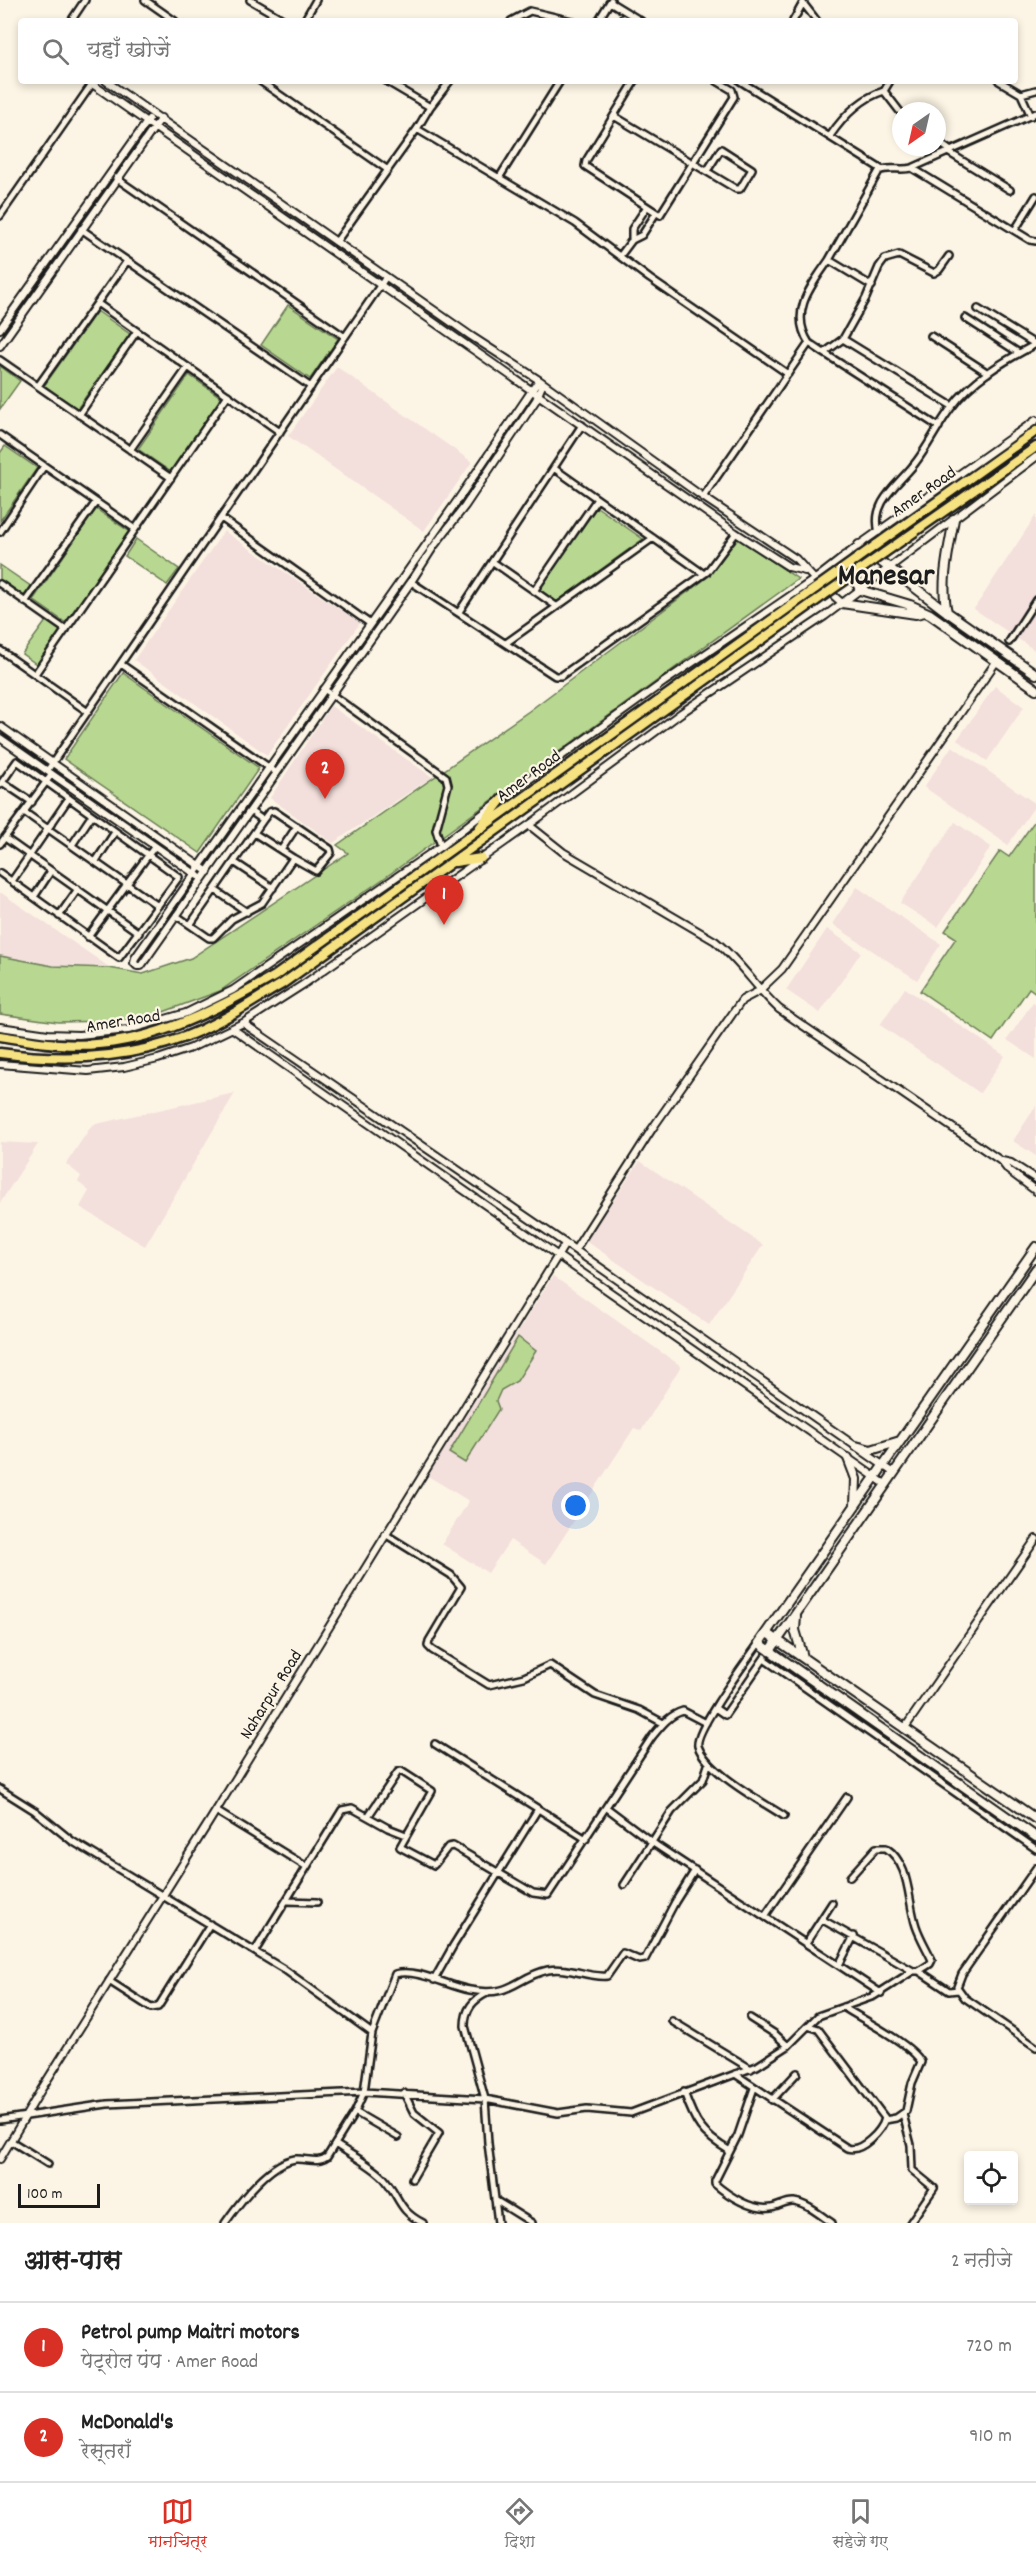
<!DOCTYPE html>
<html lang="hi">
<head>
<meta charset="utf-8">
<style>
  :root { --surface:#fff; --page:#f6f6f6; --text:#222; --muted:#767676; --line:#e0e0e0; --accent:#d93025 }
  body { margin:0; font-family:Dekko,"Playpen Sans Deva",sans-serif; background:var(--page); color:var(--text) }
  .controls { position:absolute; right:18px; bottom:18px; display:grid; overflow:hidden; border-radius:6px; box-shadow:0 3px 9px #0003 }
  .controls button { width:54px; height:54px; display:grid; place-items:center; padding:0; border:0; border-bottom:2px solid var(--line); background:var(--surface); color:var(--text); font:30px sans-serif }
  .compass { position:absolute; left:892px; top:102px; width:54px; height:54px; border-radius:50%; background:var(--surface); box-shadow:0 3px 9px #0003; rotate:214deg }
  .scale { position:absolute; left:18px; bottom:15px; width:82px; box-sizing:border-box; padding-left:6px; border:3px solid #1c1c1c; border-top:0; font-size:16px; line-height:21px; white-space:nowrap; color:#1c1c1c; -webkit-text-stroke:4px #fcf5e5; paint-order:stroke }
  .you { position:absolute; left:576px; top:1506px; width:21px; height:21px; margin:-15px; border:4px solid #fff; border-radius:50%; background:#1a73e8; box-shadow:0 0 0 9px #1a73e833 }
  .badge { display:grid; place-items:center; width:39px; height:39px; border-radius:50%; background:var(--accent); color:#fff; font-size:20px; font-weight:700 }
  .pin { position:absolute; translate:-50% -50px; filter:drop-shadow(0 2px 3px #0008) }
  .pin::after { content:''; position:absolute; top:32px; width:21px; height:18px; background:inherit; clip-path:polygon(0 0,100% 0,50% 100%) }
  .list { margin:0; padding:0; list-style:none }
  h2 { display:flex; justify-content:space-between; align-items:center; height:78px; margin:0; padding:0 24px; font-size:26px }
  h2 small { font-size:20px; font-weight:400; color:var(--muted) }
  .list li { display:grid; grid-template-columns:39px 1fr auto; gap:18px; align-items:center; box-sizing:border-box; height:90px; padding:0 24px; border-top:2px solid var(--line) }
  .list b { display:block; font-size:22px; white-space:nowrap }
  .list p { margin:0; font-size:20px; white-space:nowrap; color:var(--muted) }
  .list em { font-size:20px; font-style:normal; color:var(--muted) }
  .icon { flex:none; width:33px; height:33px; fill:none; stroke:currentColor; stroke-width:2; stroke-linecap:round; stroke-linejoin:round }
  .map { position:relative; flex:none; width:1036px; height:2223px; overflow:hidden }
  .search { position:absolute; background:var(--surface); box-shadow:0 3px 9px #0003; left:18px; right:18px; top:18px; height:66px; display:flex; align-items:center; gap:15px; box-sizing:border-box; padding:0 21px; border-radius:6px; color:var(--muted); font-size:22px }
  .sheet { height:258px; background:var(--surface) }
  nav { display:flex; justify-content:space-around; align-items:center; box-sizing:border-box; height:84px; border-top:2px solid var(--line); background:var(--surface); font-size:16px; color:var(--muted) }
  nav a { display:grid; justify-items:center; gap:3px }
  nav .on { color:var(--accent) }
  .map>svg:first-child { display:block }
  .built { fill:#f3dfdc }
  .green { fill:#b8d891; stroke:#6a7a56; stroke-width:1.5 }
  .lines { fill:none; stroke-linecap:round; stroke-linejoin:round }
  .minor-casing { stroke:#1c1c1c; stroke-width:10 }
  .tertiary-casing { stroke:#1c1c1c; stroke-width:10 }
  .secondary-casing { stroke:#1c1c1c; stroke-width:12 }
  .trunk-casing { stroke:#1c1c1c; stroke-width:13 }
  .minor { stroke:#fcf5e5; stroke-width:5 }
  .tertiary { stroke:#fcf5e5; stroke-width:6 }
  .secondary { stroke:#fcf5e5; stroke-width:8 }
  .trunk { stroke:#f7e281; stroke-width:8 }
  .trunk-bridge-casing { stroke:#1c1c1c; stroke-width:13; stroke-linecap:butt }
  .trunk-bridge { stroke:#f7e281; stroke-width:8 }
  .labels { text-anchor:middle; stroke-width:4.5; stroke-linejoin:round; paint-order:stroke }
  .street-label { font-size:18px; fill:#1c1c1c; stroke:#fcf5e5 }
  .town-label { font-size:30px; font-weight:bold; fill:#1c1c1c; stroke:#fcf5e5 }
</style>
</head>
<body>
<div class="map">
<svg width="1036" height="2223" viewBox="0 0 1036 2223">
  <rect width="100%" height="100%" fill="#fcf5e5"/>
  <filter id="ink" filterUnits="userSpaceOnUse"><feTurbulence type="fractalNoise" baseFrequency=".0167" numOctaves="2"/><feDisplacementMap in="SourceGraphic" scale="12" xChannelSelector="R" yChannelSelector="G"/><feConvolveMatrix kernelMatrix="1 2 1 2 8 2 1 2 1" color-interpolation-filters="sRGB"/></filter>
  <g filter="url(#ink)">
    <path class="built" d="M337 367 472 462 424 531 288 436Z
      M1036 515V651L974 609Z
      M224 531 360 623 267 755 134 660Z
      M995 686 1024 707 987 761 957 740Z
      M331 706 432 777 333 843 270 798Z
      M952 746 1036 804 1008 845 924 787Z
      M955 822 991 847 938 927 900 903Z
      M857 887 941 944 917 980 832 924Z
      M0 892 109 967 53 965 0 955Z
      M827 929 861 952 820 1013 786 990Z
      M905 988 1005 1056 980 1093 880 1025Z
      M1033 1002 1036 1004V1059L1007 1040Z
      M235 1093 145 1246 80 1207 89 1191 78 1182 81 1176 66 1164 92 1125Z
      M1036 1106V1156L1013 1141Z
      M0 1142 38 1144 0 1203Z
      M640 1161 763 1245 709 1325 586 1241Z
      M553 1276 681 1366 641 1431 634 1428 546 1564 510 1540 488 1573 442 1544 469 1501 428 1476Z"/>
    <path class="green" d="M288 305 338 339 310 379 261 345Z
      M97 311 130 334 77 409 44 386Z
      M0 366 20 381 0 409Z
      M189 375 222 398 171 472 138 449Z
      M5 446 37 468 0 521V453Z
      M597 507 643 539 556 602 539 589Z
      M96 509 130 532 66 623 33 600Z
      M738 538 798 579 383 879 220 991 147 1018 112 1021 58 1022 0 1014V956L53 966 109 968 143 974 191 958 348 853 337 845 529 711 709 576Z
      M136 539 179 569 167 585 125 556Z
      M0 565 32 587 24 598 0 582Z
      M46 621 63 632 39 666 22 654Z
      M123 673 259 768 200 853 64 759Z
      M1036 819V993L1029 988 993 1041 920 991 956 938 945 931 1000 851 1009 857Z
      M518 1337 536 1351 517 1381 501 1390 496 1401 499 1409 465 1463 449 1453Z"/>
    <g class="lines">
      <defs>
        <path id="minor" d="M145 0 175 21
          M250 0 286 21
          M610 2 641 21
          M623 18 628 21
          M71 21 85 0
          M304 21 316 0
          M511 21 530 11 572 21
          M598 21 611 0
          M793 21 803 3 817 21
          M260 81 388 170
          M635 81 586 161 585 166 660 215 734 97 732 90 717 81
          M740 81 881 169
          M999 81 1021 94 1036 90
          M884 91 901 113
          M1021 94 1031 116
          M430 107 450 81
          M614 116 736 189H740L752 169 721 149 707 171
          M417 129 575 223 650 279 788 374
          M830 136C843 117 861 98 884 91L890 81
          M937 141 951 151
          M948 152 1010 190
          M912 168 1030 240 1036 241
          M116 178 345 337
          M499 178 560 81
          M0 216 94 81
          M81 229 311 387
          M1015 230 1036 196
          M632 240V229L646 208
          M336 242 417 129 430 107 386 81
          M620 256 632 240 642 235 656 213
          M949 256 939 270 934 273 899 255 885 259 879 267 866 298 843 339 952 406
          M872 286 829 260 879 171C888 166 901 171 912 168L1036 113
          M97 303 280 432
          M978 309 1035 344
          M965 318 1019 353
          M931 336 988 373
          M843 339 824 353 939 427
          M809 343 824 353
          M0 360 171 478
          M38 386 127 261
          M79 415 137 331
          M0 435 135 529
          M130 450 188 367
          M555 469 704 574
          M703 497 809 343C789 312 811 286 829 260
          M221 518 369 623
          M0 532 44 466
          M879 532C870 501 900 484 916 462 929 445 938 425 951 408 972 379 1006 360 1036 344
          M493 562 556 606
          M411 582 555 676H561L707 572 736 533
          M0 584 66 630
          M534 591 597 499
          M25 602 96 502
          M459 612 582 425
          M1009 642 1036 600
          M506 643 653 538
          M0 650 88 712
          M121 664 277 773
          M35 674 228 395
          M324 689 446 777 448 785 436 830 441 846
          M47 771 386 277
          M2 782 32 802
          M0 785 17 761 179 877 119 958 0 873
          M24 812 158 906
          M254 833 293 858
          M5 838 139 933
          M0 844 52 774
          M72 845 92 815
          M281 850 297 826
          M96 861 115 832
          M234 862 273 888
          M12 881 69 798
          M215 890 247 912
          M34 897 51 871
          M59 916 78 889
          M177 916 209 938H213L232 919 262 903 293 858 316 871 331 853 330 849 274 811 269 812 263 820 250 811
          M190 925 263 820
          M88 937 155 846
          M385 1534 451 1575 461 1587 429 1641 428 1646 432 1650 489 1685 524 1677 550 1665 595 1695 639 1710 663 1723
          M759 1643C748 1659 694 1731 698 1746 707 1772 761 1801 784 1816
          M764 1659 1036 1849
          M715 1708 725 1715 765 1657
          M435 1744 586 1839
          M0 1789 35 1811 72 1841 285 1970 372 2033
          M607 1808 656 1845 881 1993
          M216 1811 307 1867
          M369 1815 398 1772 401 1771 432 1791 400 1847 434 1865 448 1847 453 1846 533 1893 548 1895 652 1737C661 1726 669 1715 683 1711L706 1723
          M1036 1868 962 1974 957 1987 965 1998 1036 2047
          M850 1877 876 1848H886C911 1865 907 1899 916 1926 920 1938 927 1949 932 1960L930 1964 919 1971
          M624 1885 672 1811 703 1780 709 1762
          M288 1901 317 1902
          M765 1916 847 1797
          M823 1920 913 1971
          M806 1943 832 1903
          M255 1951 342 1810 352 1808 388 1828 406 1835
          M839 1965 854 1936
          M434 1980 453 1946 538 1809
          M109 1981 151 2008 158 2007 210 1924
          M487 1993C473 2000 465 2009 465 2026L485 2099 488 2143 498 2223
          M843 2007C862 2019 911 2044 921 2062L912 2083 906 2111 896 2118 885 2120
          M750 2018 775 2034 788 2046
          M672 2021 751 2069
          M735 2074 847 2148C861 2153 882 2131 885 2118L818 2029 808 2026
          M754 2088 738 2135 715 2181V2184C729 2196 752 2211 771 2208 779 2207 786 2201 794 2202 808 2204 821 2216 832 2223
          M684 2092C695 2123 701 2134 730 2151
          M404 2093 414 2113 439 2133 412 2179
          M772 2100 797 2073
          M355 2112 398 2137
          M903 2114 911 2145 912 2170 934 2188 910 2223
          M0 2120 107 2104 364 2092 485 2099 558 2113 587 2109 631 2113 757 2066 788 2046 818 2016 874 1996 913 1971H919L949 1991 958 1990
          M11 2141 48 2164
          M335 2144C351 2155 370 2164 383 2177 400 2196 397 2210 423 2223
          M495 2200 532 2223
          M225 2223C239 2203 269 2163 295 2159 306 2158 318 2164 327 2157L355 2112 364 2092 372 2033 395 1974C418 1968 447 1986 470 1990 512 1998 516 1977 548 1970 569 1966 588 1978 607 1976L623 1953 639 1960 645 1959 675 1902 695 1870"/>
        <path id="tertiary" d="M88 81 736 533 789 567 805 571
          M106 81 471 336 539 380 703 497 796 559 816 581
          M0 329 149 119
          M0 346 161 118
          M539 380 457 501 135 958 134 963 137 966H141L411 582 434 546 465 506 536 400 543 383
          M826 589 842 603
          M0 726 208 872
          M0 738 198 876
          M529 825 563 852 715 941C740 961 756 988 779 1009L1001 1161 1008 1170 1036 1191
          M243 1023 575 1250 894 1473
          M0 1027 48 1034 79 1035 128 1030 186 1013 233 990 441 846 502 799 664 682 818 577 859 545 1036 420
          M233 1029 885 1484
          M0 1064 88 1071 124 1067 158 1059 191 1048 243 1023 304 984 529 825 681 713 825 616 1036 457
          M1002 1161 1011 1163 1036 1179
          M575 1250 652 1129 742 1000 759 991 782 969 996 662
          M904 1729 1036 1539
          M0 2159 41 2090 209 1822 565 1244"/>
        <path id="secondary" d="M859 545 947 612 1036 674
          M845 556 860 590 910 605 930 614 1036 689
          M842 603 916 614 925 612
          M947 612C940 583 949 548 954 519
          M1036 1247 759 1643 1036 1837
          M856 1446 871 1450 900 1441
          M848 1458 856 1479 855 1505
          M796 1616 795 1630 803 1657
          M767 1633 1036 1819
          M770 1651 1036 1269"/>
        <path id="trunk" d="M876 545 1036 431
          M884 553 1036 447
          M480 827 502 799
          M455 862 481 858
          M0 1036C20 1039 39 1043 59 1044 139 1051 208 1014 275 976L816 588
          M0 1053C74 1063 152 1058 219 1021 241 1010 261 996 282 984L824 595"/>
      </defs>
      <use href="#minor" class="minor-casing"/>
      <use href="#tertiary" class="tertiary-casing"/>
      <use href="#secondary" class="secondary-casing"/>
      <use href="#trunk" class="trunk-casing"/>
      <use href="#minor" class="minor"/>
      <use href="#tertiary" class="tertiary"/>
      <use href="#secondary" class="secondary"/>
      <use href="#trunk" class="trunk"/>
      <defs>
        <path id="trunk-bridge" d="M816 588 876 545
          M824 595 884 553"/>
      </defs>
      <use href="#trunk-bridge" class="trunk-bridge-casing"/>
      <use href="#trunk-bridge" class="trunk-bridge"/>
    </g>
  </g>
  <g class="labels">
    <g class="street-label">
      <text transform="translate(923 491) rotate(-35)" y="6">Amer Road</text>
      <text transform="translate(528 775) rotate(-36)" y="6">Amer Road</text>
      <text transform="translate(123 1020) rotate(-9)" y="6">Amer Road</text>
      <text transform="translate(270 1694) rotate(-58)" y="6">Naharpur Road</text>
    </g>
    <g class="town-label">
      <text x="886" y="584">Manesar</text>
    </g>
  </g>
</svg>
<div class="controls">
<button><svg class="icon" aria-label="locate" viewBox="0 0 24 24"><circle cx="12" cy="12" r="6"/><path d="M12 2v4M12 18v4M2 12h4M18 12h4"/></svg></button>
</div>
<svg class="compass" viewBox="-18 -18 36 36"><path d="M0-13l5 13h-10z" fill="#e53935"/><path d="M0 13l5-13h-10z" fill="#767676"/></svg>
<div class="scale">100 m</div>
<div class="you"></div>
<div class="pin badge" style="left:444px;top:925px">1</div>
<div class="pin badge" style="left:325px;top:799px">2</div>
<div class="search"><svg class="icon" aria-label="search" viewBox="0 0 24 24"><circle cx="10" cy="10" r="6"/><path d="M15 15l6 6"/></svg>यहाँ खोजें</div>
</div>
<section class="sheet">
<h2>आस-पास<small>2 नतीजे</small></h2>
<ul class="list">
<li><span class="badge">1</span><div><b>Petrol pump Maitri motors</b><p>पेट्रोल पंप · Amer Road</p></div><em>720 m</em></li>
<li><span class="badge">2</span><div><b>McDonald's</b><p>रेस्तराँ</p></div><em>910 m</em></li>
</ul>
</section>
<nav>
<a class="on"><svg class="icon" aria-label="map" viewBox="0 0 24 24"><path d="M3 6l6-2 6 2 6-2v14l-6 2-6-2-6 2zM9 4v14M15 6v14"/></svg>मानचित्र</a>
<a><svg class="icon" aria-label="directions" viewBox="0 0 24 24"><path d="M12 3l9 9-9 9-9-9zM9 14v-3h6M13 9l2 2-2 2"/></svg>दिशा</a>
<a><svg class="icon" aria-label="saved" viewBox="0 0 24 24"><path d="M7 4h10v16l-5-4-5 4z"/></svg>सहेजे गए</a>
</nav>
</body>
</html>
